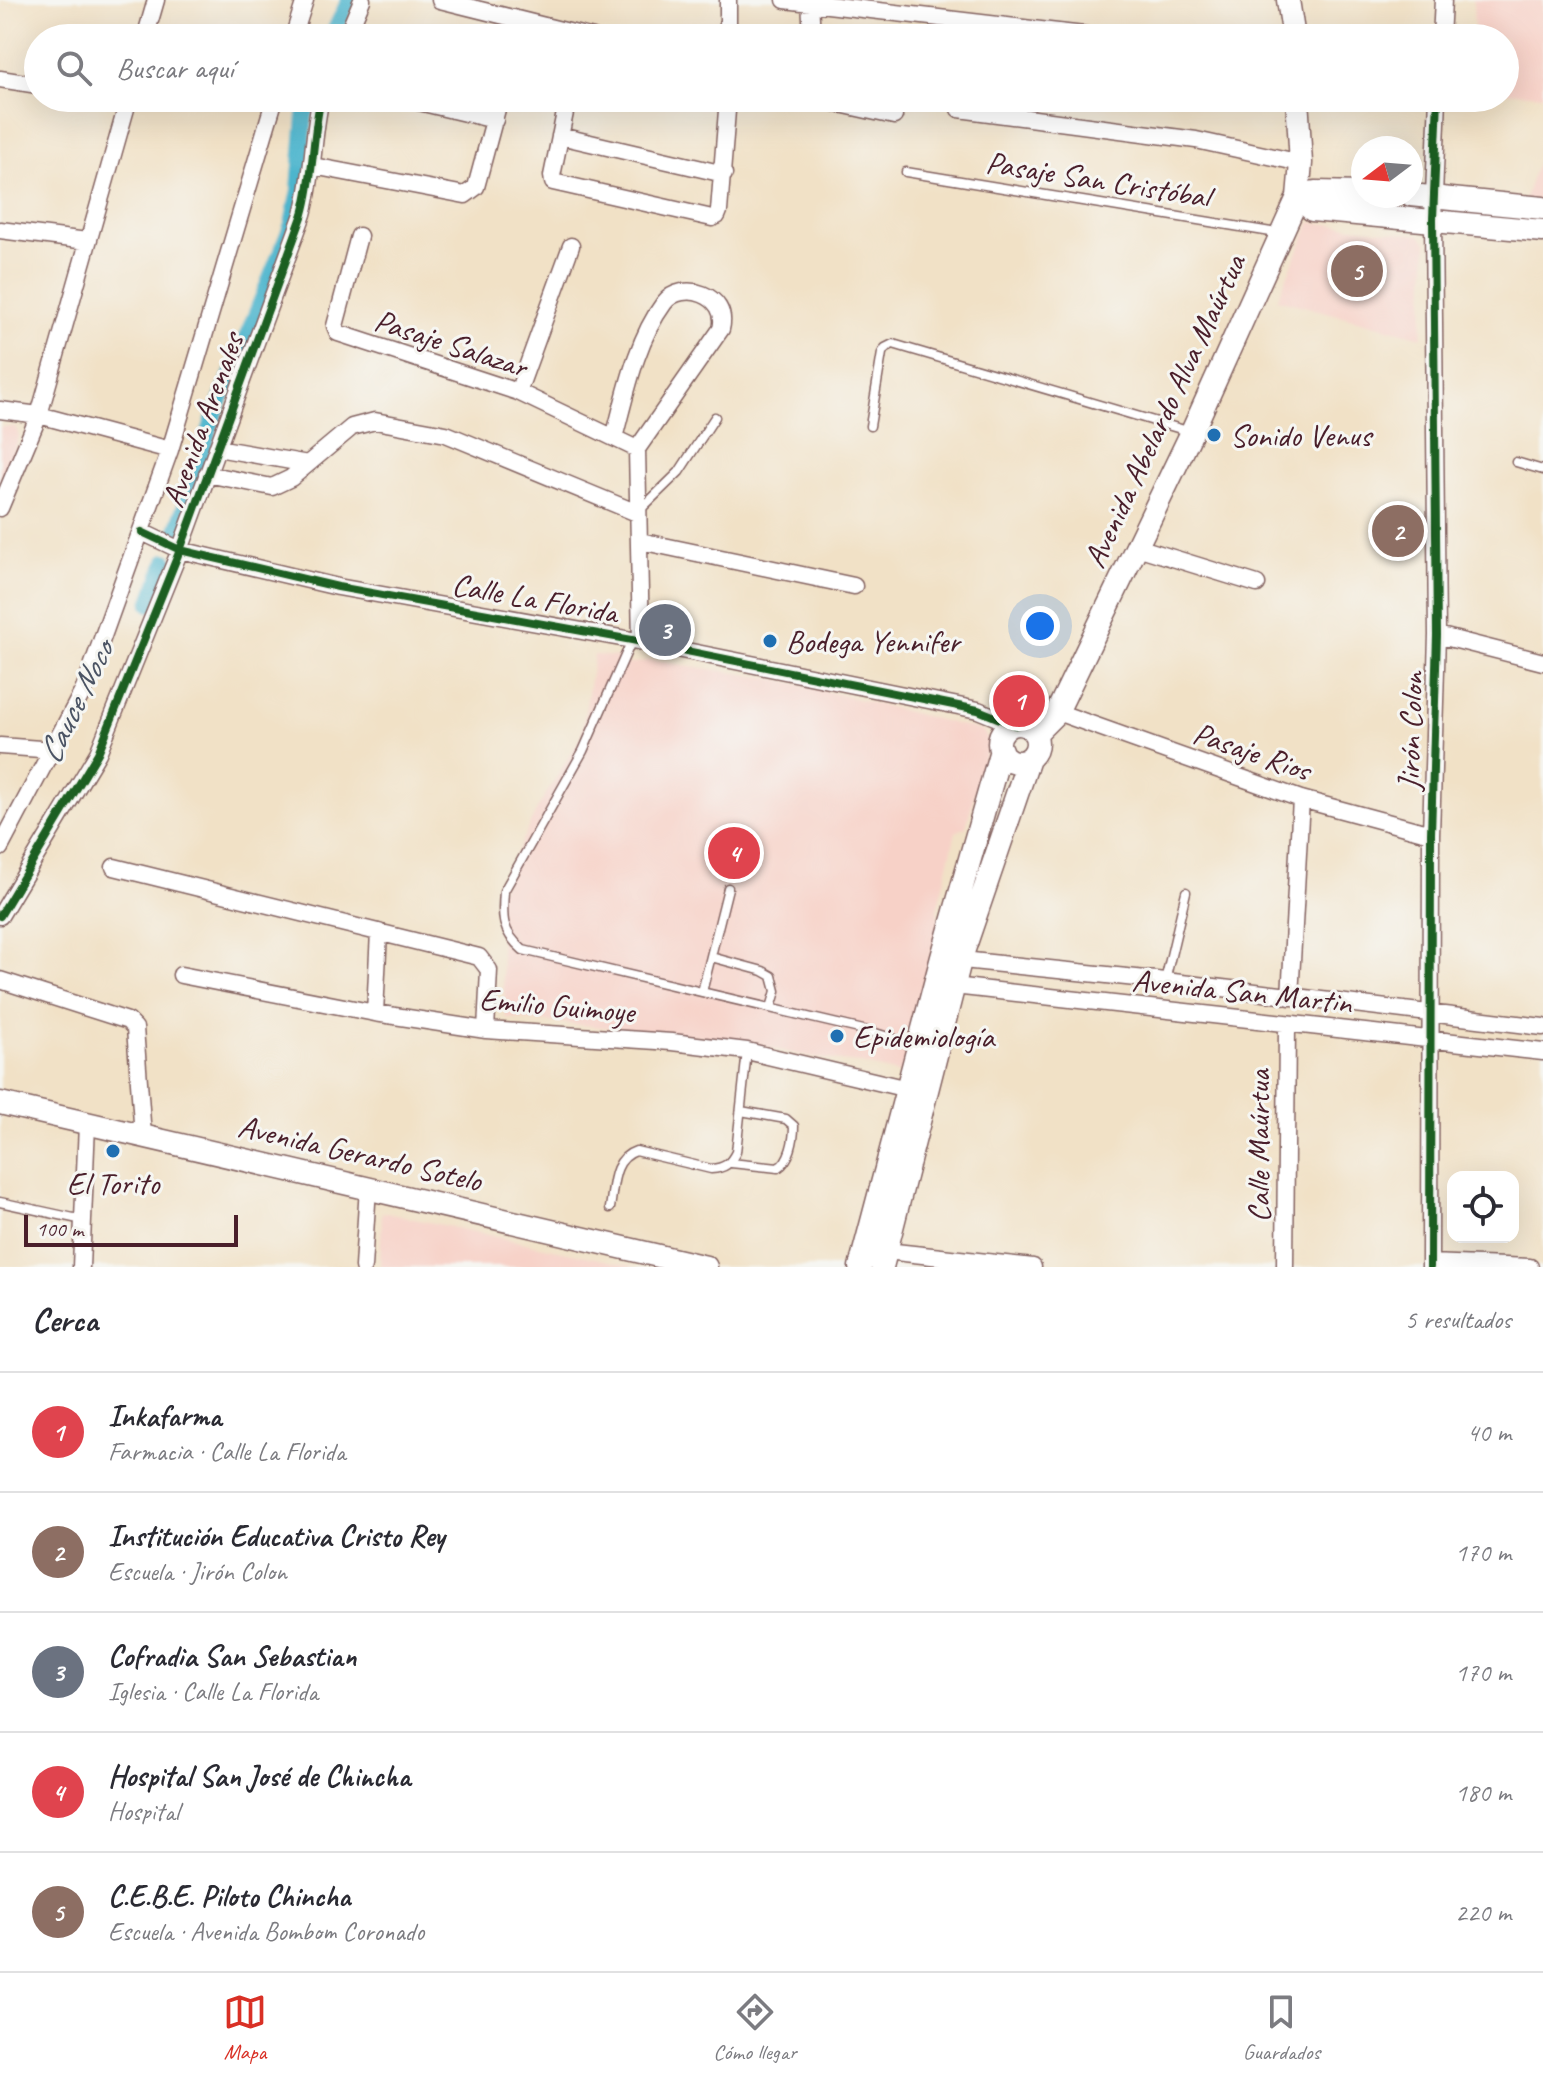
<!DOCTYPE html>
<html lang="es">
<head>
<meta charset="utf-8">
<style>
  :root { --surface:#fff; --page:#f7f7f7; --text:#2b2b33; --muted:#7c7c81; --line:#e1e1e2; --accent:#d93025 }
  body { margin:0; font-family:Caveat,sans-serif; background:var(--page); color:var(--text) }
  .controls { position:absolute; right:24px; bottom:24px; display:grid; overflow:hidden; border-radius:16px; box-shadow:0 8px 32px #0002 }
  .controls button { width:72px; height:72px; display:grid; place-items:center; padding:0; border:0; border-bottom:2px solid var(--line); background:var(--surface); color:var(--text); font:40px sans-serif }
  .compass { position:absolute; left:1351px; top:136px; width:72px; height:72px; border-radius:50%; background:var(--surface); box-shadow:0 8px 32px #0002; rotate:254deg }
  .scale { position:absolute; left:24px; bottom:20px; width:214px; box-sizing:border-box; padding-left:8px; border:4px solid #4a1f2b; border-top:0; font-size:22px; line-height:28px; white-space:nowrap; color:#4a1f2b; -webkit-text-stroke:6px #f6f6f2; paint-order:stroke }
  .you { position:absolute; left:1040px; top:626px; width:28px; height:28px; margin:-20px; border:6px solid #fff; border-radius:50%; background:#1a73e8; box-shadow:0 0 0 12px #1a73e833 }
  .badge { display:grid; place-items:center; width:52px; height:52px; border-radius:50%; background:var(--accent); color:#fff; font-size:26px; font-weight:700 }
  .pin { position:absolute; translate:-50% -50%; border:4px solid #fff; box-shadow:0 2px 8px #0006 }
  .list { margin:0; padding:0; list-style:none }
  h2 { display:flex; justify-content:space-between; align-items:center; height:104px; margin:0; padding:0 32px; font-size:34px }
  h2 small { font-size:26px; font-weight:400; color:var(--muted) }
  .list li { display:grid; grid-template-columns:52px 1fr auto; gap:24px; align-items:center; box-sizing:border-box; height:120px; padding:0 32px; border-top:2px solid var(--line) }
  .list b { display:block; font-size:30px; white-space:nowrap }
  .list p { margin:0; font-size:26px; white-space:nowrap; color:var(--muted) }
  .list em { font-size:26px; font-style:normal; color:var(--muted) }
  .icon { flex:none; width:44px; height:44px; fill:none; stroke:currentColor; stroke-width:2; stroke-linecap:round; stroke-linejoin:round }
  .map { position:relative; flex:none; width:1543px; height:1267px; overflow:hidden }
  .search { position:absolute; background:var(--surface); box-shadow:0 8px 32px #0002; left:24px; right:24px; top:24px; height:88px; display:flex; align-items:center; gap:20px; box-sizing:border-box; padding:0 28px; border-radius:44px; color:var(--muted); font-size:30px }
  .sheet { height:704px; background:var(--surface) }
  nav { display:flex; justify-content:space-around; align-items:center; box-sizing:border-box; height:112px; border-top:2px solid var(--line); background:var(--surface); font-size:22px; color:var(--muted) }
  nav a { display:grid; justify-items:center; gap:4px }
  nav .on { color:var(--accent) }
  .map>svg:first-child { display:block }
  .built { fill:#f7d1c7 }
  .lines { fill:none; stroke-linecap:round; stroke-linejoin:round }
  .canal { stroke:#4eb5cd; stroke-width:16 }
  .lane-casing { stroke:#846361; stroke-width:11 }
  .street-casing { stroke:#846361; stroke-width:19 }
  .secondary-casing { stroke:#846361; stroke-width:25 }
  .lane { stroke:#fff; stroke-width:8 }
  .street { stroke:#fff; stroke-width:16 }
  .secondary { stroke:#fff; stroke-width:22 }
  .cycleway-casing { stroke:#f6f6f2; stroke-width:13 }
  .cycleway { stroke:#1b5e20; stroke-width:8 }
  .poi-dot { fill:#1f6fb2; stroke:#f6f6f2; stroke-width:3 }
  .labels { text-anchor:middle; stroke-width:6; stroke-linejoin:round; paint-order:stroke }
  .street-label { font-size:32px; fill:#4a1f2b; stroke:#f6f6f2 }
  .poi-label { font-size:32px; fill:#4a1f2b; stroke:#f6f6f2; text-anchor:start }
  .water-label { font-size:34px; font-style:italic; fill:#4b5464; stroke:#f6f6f2 }
</style>
</head>
<body>
<div class="map">
<svg width="1543" height="1267" viewBox="0 0 1543 1267">
  <rect width="100%" height="100%" fill="#f6f6f2"/>
  <filter id="ink" filterUnits="userSpaceOnUse"><feTurbulence type="fractalNoise" baseFrequency=".0125" numOctaves="2"/><feDisplacementMap in="SourceGraphic" scale="16" xChannelSelector="R" yChannelSelector="G"/><feConvolveMatrix kernelMatrix="1 2 1 2 8 2 1 2 1" color-interpolation-filters="sRGB"/></filter>
  <filter id="wash" filterUnits="userSpaceOnUse"><feTurbulence type="fractalNoise" baseFrequency=".006" numOctaves="4" result="noise"/><feDisplacementMap in="SourceGraphic" scale="32" xChannelSelector="R" yChannelSelector="G"/><feGaussianBlur stdDeviation="1.8" result="paint"/><feColorMatrix in="noise" values="0 0 0 0 0 0 0 0 0 0 0 0 0 0 0 0 0 1.4 0 .05"/><feComposite in="paint" operator="in"/></filter>
  <g filter="url(#wash)">
    <rect width="100%" height="100%" fill="#f1e1c6"/>
    <path class="built" d="M1473 0H1543V95L1505 92V38H1474Z
      M1543 145V205L1523 203Z
      M1311 222 1420 235 1427 243 1422 337 1277 299Z
      M0 427H16L19 437 0 488Z
      M594 655 617 657 629 664 651 660 782 680 983 731 989 741 966 827 956 832 937 910 940 921 901 1074 857 1063 808 1057 740 1040 506 1018 497 901 506 874 537 809 581 737Z
      M382 1212 636 1267H380Z"/>
    <g class="lines">
      <path class="canal" d="M331 38 349 0
        M177 530 214 417 292 224 299 190 305 116 310 98
        M150 604 166 561"/>
    </g>
  </g>
  <g filter="url(#ink)">
    <g class="lines">
      <defs>
        <path id="lane" d="M906 172 1277 233
          M870 426 882 353 885 348 893 344 1191 432
          M1516 462 1543 470
          M640 510 679 472 715 417
          M632 640 583 751 504 891C502 918 501 931 523 950L872 1032 918 1046
          M711 957 763 971 772 976 776 991 771 1008
          M1165 981 1186 892
          M702 992 728 888
          M731 1163 778 1168C790 1161 794 1140 794 1126L786 1119 741 1111
          M0 1202 83 1220
          M610 1208C614 1186 612 1159 636 1151L711 1169C725 1168 730 1164 736 1152L747 1051"/>
        <path id="street" d="M440 0 593 38
          M728 0V38
          M785 0 1110 38
          M810 0 812 38
          M145 38 156 0
          M293 38 305 0
          M346 38 362 0
          M510 38 514 18
          M1441 38 1443 0
          M0 79 38 85
          M402 98 495 120
          M568 98 552 176 553 182 712 218 717 216 719 211 728 98
          M813 98 894 116
          M959 109 1196 140 1301 163
          M560 136 724 174
          M313 166 465 195 476 187 500 98
          M0 230 87 241
          M359 236 335 326 338 333 518 392 637 449
          M518 392 571 246
          M0 410 39 415 170 450
          M614 438C626 393 636 341 664 303 682 279 730 295 721 329L637 449 641 642
          M217 448 308 464
          M207 474 272 487 291 478 352 427 375 421 446 434 637 513
          M0 508 39 415 129 98
          M142 532 180 550 338 587 632 640 978 710 1015 725
          M640 541 854 586
          M1137 547 1257 584
          M1437 635 1543 662
          M1057 712 1301 799 1431 834
          M0 746 54 750
          M0 848 84 689 170 450 275 98
          M114 867 479 957 489 970 486 1030
          M0 916 98 753 180 550 303 214C314 175 312 137 321 98
          M953 959 1165 981 1543 1027
          M181 975 375 1013 486 1030 672 1042 747 1051 916 1091
          M0 980 128 1021 135 1028 143 1136
          M945 985 1543 1052
          M1290 997 1301 799
          M375 1013 379 932
          M886 1251 1033 1267
          M1430 1263 1530 1267
          M81 1267 87 1124
          M363 1267 368 1187
          M1285 1267 1287 1026
          M1430 1267 1431 834 1437 635 1433 219 1438 98"/>
        <path id="secondary" d="M1288 0 1294 38
          M1411 195 1543 208
          M1298 197 1312 210 1543 231
          M1298 197 1315 192 1363 193
          M999 743a19 19 0 1 1 38 0a19 19 0 1 1-38 0Z
          M1035 734 1057 712 1192 432 1298 197 1301 163 1297 98
          M0 1103 706 1267
          M860 1267 942 957 1001 750
          M882 1267 960 961 1029 759"/>
      </defs>
      <use href="#lane" class="lane-casing"/>
      <use href="#street" class="street-casing"/>
      <use href="#secondary" class="secondary-casing"/>
      <use href="#lane" class="lane"/>
      <use href="#street" class="street"/>
      <use href="#secondary" class="secondary"/>
      <defs>
        <path id="cycleway" d="M142 532 180 550 338 587 632 640 978 710 1015 725
          M0 916 98 753 180 550 303 214C314 175 312 137 321 98
          M1430 1267 1431 834 1437 635 1433 219 1438 98"/>
      </defs>
      <use href="#cycleway" class="cycleway-casing"/>
      <use href="#cycleway" class="cycleway"/>
    </g>
  </g>
  <g class="poi-dot">
    <circle cx="1214" cy="435" r="8"/>
    <circle cx="770" cy="641" r="8"/>
    <circle cx="837" cy="1036" r="8"/>
    <circle cx="113" cy="1151" r="8"/>
  </g>
  <g class="labels">
    <g class="street-label">
      <text transform="translate(1098 179) rotate(9)" y="11">Pasaje San Cristóbal</text>
      <text transform="translate(451 343) rotate(18)" y="11">Pasaje Salazar</text>
      <text transform="translate(1164 411) rotate(-65)" y="11">Avenida Abelardo Alva Maúrtua</text>
      <text transform="translate(202 420) rotate(-70)" y="11">Avenida Arenales</text>
      <text transform="translate(535 598) rotate(10)" y="11">Calle La Florida</text>
      <text transform="translate(1410 731) rotate(-88)" y="11">Jirón Colon</text>
      <text transform="translate(1252 751) rotate(19)" y="11">Pasaje Rios</text>
      <text transform="translate(1242 991) rotate(6)" y="11">Avenida San Martin</text>
      <text transform="translate(557 1005) rotate(5)" y="11">Emilio Guimoye</text>
      <text transform="translate(1258 1146) rotate(-90)" y="11">Calle Maúrtua</text>
      <text transform="translate(360 1153) rotate(13)" y="11">Avenida Gerardo Sotelo</text>
    </g>
    <g class="poi-label">
      <text x="1230" y="446">Sonido Venus</text>
      <text x="786" y="652">Bodega Yennifer</text>
      <text x="853" y="1047">Epidemiología</text>
      <text x="113" y="1194" text-anchor="middle">El Torito</text>
    </g>
    <g class="water-label">
      <text transform="translate(75 702) rotate(-64)" y="12">Cauce Noco</text>
    </g>
  </g>
</svg>
<div class="controls">
<button><svg class="icon" aria-label="locate" viewBox="0 0 24 24"><circle cx="12" cy="12" r="6"/><path d="M12 2v4M12 18v4M2 12h4M18 12h4"/></svg></button>
</div>
<svg class="compass" viewBox="-18 -18 36 36"><path d="M0-13l5 13h-10z" fill="#e53935"/><path d="M0 13l5-13h-10z" fill="#7c7c81"/></svg>
<div class="scale">100 m</div>
<div class="you"></div>
<div class="pin badge" style="left:1019px;top:701px;background:#e0444e">1</div>
<div class="pin badge" style="left:1398px;top:531px;background:#8d6e63">2</div>
<div class="pin badge" style="left:665px;top:630px;background:#6b7280">3</div>
<div class="pin badge" style="left:734px;top:853px;background:#e0444e">4</div>
<div class="pin badge" style="left:1357px;top:271px;background:#8d6e63">5</div>
<div class="search"><svg class="icon" aria-label="search" viewBox="0 0 24 24"><circle cx="10" cy="10" r="6"/><path d="M15 15l6 6"/></svg>Buscar aquí</div>
</div>
<section class="sheet">
<h2>Cerca<small>5 resultados</small></h2>
<ul class="list">
<li><span class="badge" style="background:#e0444e">1</span><div><b>Inkafarma</b><p>Farmacia · Calle La Florida</p></div><em>40 m</em></li>
<li><span class="badge" style="background:#8d6e63">2</span><div><b>Institución Educativa Cristo Rey</b><p>Escuela · Jirón Colon</p></div><em>170 m</em></li>
<li><span class="badge" style="background:#6b7280">3</span><div><b>Cofradia San Sebastian</b><p>Iglesia · Calle La Florida</p></div><em>170 m</em></li>
<li><span class="badge" style="background:#e0444e">4</span><div><b>Hospital San José de Chincha</b><p>Hospital</p></div><em>180 m</em></li>
<li><span class="badge" style="background:#8d6e63">5</span><div><b>C.E.B.E. Piloto Chincha</b><p>Escuela · Avenida Bombom Coronado</p></div><em>220 m</em></li>
</ul>
</section>
<nav>
<a class="on"><svg class="icon" aria-label="map" viewBox="0 0 24 24"><path d="M3 6l6-2 6 2 6-2v14l-6 2-6-2-6 2zM9 4v14M15 6v14"/></svg>Mapa</a>
<a><svg class="icon" aria-label="directions" viewBox="0 0 24 24"><path d="M12 3l9 9-9 9-9-9zM9 14v-3h6M13 9l2 2-2 2"/></svg>Cómo llegar</a>
<a><svg class="icon" aria-label="saved" viewBox="0 0 24 24"><path d="M7 4h10v16l-5-4-5 4z"/></svg>Guardados</a>
</nav>
</body>
</html>
